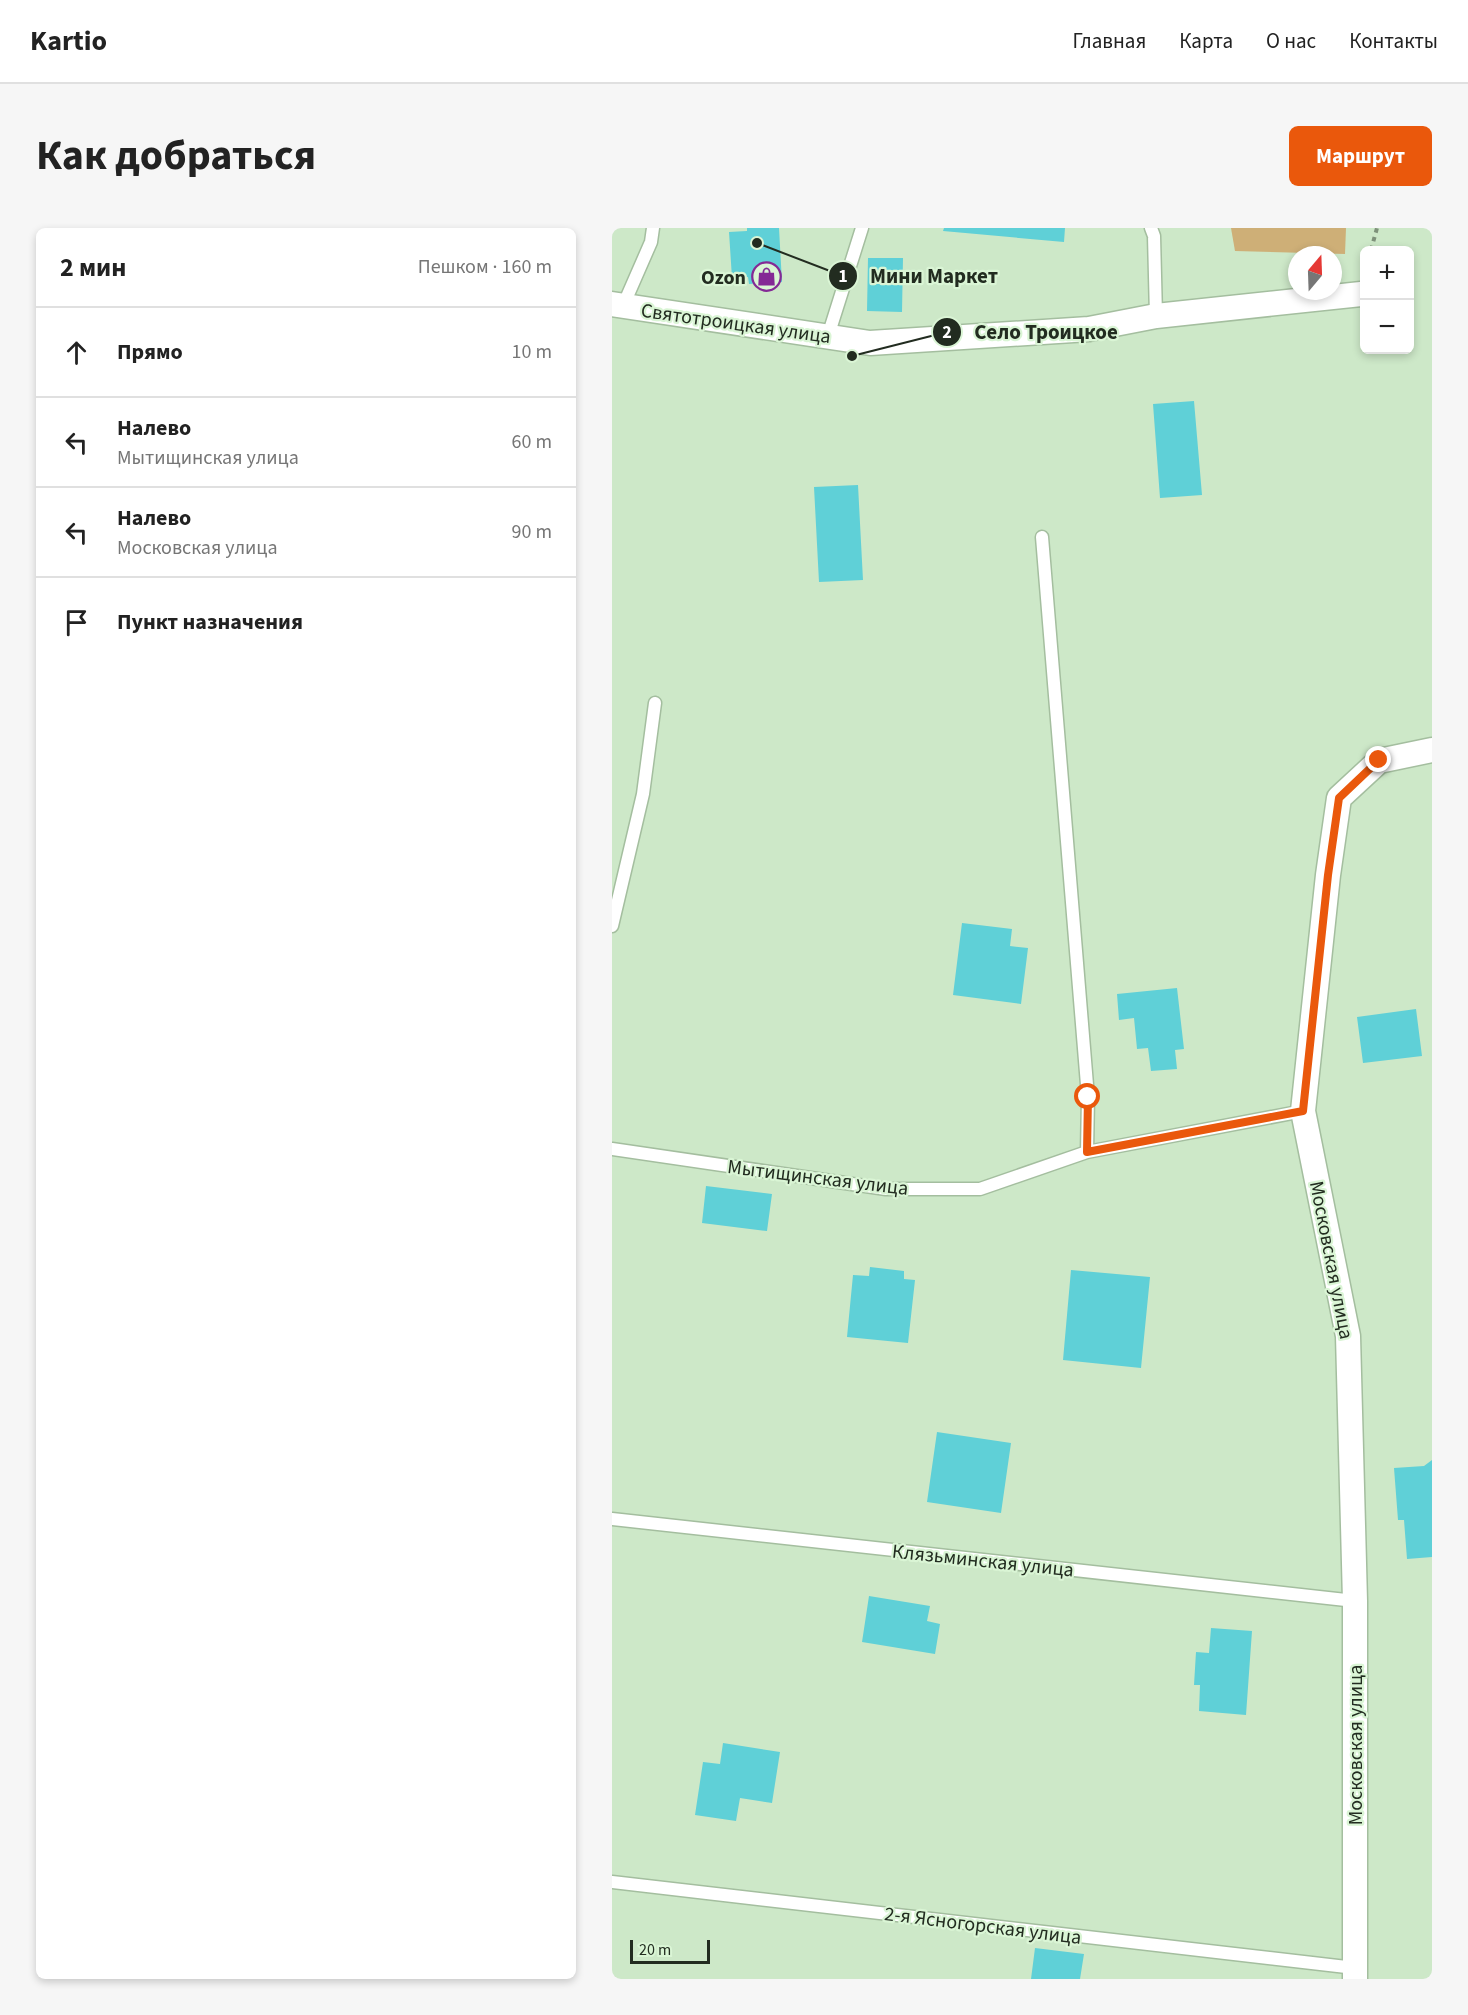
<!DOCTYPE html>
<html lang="ru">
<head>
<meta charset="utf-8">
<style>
  :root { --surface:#fff; --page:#f6f6f6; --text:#222; --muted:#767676; --line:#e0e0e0; --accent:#ea580c }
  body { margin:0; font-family:"Source Sans 3",sans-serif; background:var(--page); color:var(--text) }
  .controls { position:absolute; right:18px; top:18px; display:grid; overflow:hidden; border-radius:9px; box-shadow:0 3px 9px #0003 }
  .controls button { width:54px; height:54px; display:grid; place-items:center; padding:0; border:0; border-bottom:2px solid var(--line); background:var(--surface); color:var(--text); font:30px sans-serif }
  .compass { position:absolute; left:676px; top:18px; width:54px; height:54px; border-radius:50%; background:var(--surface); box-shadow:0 3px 9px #0003; rotate:19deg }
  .scale { position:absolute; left:18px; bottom:15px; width:80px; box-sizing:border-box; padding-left:6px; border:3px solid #222c20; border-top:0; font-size:16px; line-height:21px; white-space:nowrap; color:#222c20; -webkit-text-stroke:4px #daf5d5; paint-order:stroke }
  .stop { position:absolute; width:18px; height:18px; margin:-14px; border:4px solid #ea580c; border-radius:50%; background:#fff }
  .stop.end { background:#ea580c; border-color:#fff; box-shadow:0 2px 6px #0008 }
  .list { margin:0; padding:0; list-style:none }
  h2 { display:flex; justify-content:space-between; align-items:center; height:78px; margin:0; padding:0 24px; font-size:26px }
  h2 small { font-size:20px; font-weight:400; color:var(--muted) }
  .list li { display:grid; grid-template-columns:39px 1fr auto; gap:18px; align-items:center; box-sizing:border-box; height:90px; padding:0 24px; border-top:2px solid var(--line) }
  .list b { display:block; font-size:22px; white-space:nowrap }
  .list p { margin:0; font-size:20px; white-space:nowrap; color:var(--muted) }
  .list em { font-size:20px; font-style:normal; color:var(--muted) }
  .icon { flex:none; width:33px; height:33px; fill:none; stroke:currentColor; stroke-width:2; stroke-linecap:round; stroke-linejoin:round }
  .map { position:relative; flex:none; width:820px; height:1751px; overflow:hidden; border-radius:9px }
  header { display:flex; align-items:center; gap:36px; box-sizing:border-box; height:84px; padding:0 30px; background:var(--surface); border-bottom:2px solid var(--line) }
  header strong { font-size:28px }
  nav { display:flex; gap:33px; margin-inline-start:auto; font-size:21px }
  .intro { display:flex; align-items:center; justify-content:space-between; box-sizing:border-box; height:144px; padding:0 36px }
  h1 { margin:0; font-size:42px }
  .button { padding:15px 27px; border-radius:9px; background:var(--accent); color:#fff; font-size:21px; font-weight:700 }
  main { display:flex; gap:36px; padding:0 36px }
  aside { flex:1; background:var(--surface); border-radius:9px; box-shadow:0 3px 9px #0003 }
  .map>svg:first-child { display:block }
  .green { fill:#ceaf77 }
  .building { fill:#5fd0d7 }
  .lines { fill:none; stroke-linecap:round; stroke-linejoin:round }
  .service-casing { stroke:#a4be9f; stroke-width:15 }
  .minor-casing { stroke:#a4be9f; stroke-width:27 }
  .path { stroke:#7e917a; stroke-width:4; stroke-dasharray:4.5 4.5; stroke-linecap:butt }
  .service { stroke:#fff; stroke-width:12 }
  .minor { stroke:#fff; stroke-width:24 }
  .route { stroke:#ea580c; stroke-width:8 }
  .labels { text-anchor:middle; stroke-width:4.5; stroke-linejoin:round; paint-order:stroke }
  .poi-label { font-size:20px; font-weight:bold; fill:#222c20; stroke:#daf5d5; text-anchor:end }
  .street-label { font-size:20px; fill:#222c20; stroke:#daf5d5 }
  .leader { fill:none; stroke:#222c20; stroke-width:2 }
  .callout-dot { fill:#222c20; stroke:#daf5d5; stroke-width:2 }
  .mark-label { font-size:18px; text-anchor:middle; font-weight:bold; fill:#fff }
  .callout-label { font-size:21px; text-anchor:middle; font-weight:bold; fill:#222c20; stroke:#daf5d5; stroke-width:4.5; stroke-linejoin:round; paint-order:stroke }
</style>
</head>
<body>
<header>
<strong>Kartio</strong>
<nav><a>Главная</a><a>Карта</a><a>О нас</a><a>Контакты</a></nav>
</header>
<div class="intro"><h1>Как добраться</h1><a class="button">Маршрут</a></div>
<main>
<aside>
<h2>2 мин<small>Пешком · 160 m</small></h2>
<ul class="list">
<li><svg class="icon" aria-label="ahead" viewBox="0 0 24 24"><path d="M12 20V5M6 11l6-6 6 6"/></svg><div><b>Прямо</b></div><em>10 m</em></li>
<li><svg class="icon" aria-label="left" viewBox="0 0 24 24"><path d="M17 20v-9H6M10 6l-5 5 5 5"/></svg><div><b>Налево</b><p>Мытищинская улица</p></div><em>60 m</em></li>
<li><svg class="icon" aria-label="left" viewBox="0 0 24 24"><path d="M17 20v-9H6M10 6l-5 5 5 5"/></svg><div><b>Налево</b><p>Московская улица</p></div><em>90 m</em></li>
<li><svg class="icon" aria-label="arrive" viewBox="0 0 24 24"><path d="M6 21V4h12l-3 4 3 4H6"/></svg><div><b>Пункт назначения</b></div></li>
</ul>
</aside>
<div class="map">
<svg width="820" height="1751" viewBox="0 0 820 1751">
  <rect width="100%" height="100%" fill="#cde8c8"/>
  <path class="green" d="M619 0H734L733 26 623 23Z"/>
  <path class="building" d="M135 0H167L170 54 137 56 136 49 120 50 117 4 135 3Z
    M332 0H453L452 14 331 3Z
    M256 30H291L290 84 255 83Z
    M582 173 590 267 548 270 541 176Z
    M246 257 251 352 207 354 202 259Z
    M350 695 400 701 398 718 416 720 409 776 341 767Z
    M565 760 572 821 563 822 565 841 539 843 536 820 525 821 522 790 507 792 505 766Z
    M804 781 810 828 751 835 745 789Z
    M94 958 160 966 155 1003 90 995Z
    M258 1039 292 1043V1051L303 1052 296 1115 235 1109 241 1047 257 1048Z
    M459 1042 538 1049 529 1140 451 1132Z
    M325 1204 399 1215 389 1285 315 1274Z
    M820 1232V1329L795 1331 792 1292H786L782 1240 812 1238Z
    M257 1368 318 1378 315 1393 328 1396 323 1426 250 1414Z
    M599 1400 640 1403 634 1487 587 1483 588 1457H582L584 1424 597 1425Z
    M111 1515 168 1524 160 1575 128 1570 124 1593 83 1587 91 1534 108 1536Z
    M423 1720 472 1726 468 1751H419Z"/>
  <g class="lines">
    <defs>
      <path id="service" d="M539 0 542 8 544 88
        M11 78 39 14 41 0
        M216 108 250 0
        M430 309 476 869 475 924
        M0 698 31 566 43 475
        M0 921 274 961H368L475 924 691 883
        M0 1291 743 1373
        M0 1654 743 1740"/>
      <path id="minor" d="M0 76 258 115 477 101 544 88 749 66
        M743 1751V1373L736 1108 691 883 716 647 727 570 767 533 820 522"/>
    </defs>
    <use href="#service" class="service-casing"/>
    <use href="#minor" class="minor-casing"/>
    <path class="path" d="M759 22 765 0"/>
    <use href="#service" class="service"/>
    <use href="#minor" class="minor"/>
  </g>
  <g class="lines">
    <path class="route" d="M476 869 475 924 691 883 716 647 727 570 767 532"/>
  </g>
  <defs>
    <symbol id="shop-ring" viewBox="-11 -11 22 22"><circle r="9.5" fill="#daf5d5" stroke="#842995" stroke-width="1.5"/><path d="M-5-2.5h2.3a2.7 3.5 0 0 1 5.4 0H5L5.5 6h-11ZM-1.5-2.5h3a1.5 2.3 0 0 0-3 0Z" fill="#842995"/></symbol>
  </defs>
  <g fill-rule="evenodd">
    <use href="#shop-ring" x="138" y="32" width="33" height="33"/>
  </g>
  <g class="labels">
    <g class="poi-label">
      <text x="134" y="56">Ozon</text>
    </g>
    <g class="street-label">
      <text transform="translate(124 95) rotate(8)" y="7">Святотроицкая улица</text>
      <text transform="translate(206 949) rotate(7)" y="7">Мытищинская улица</text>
      <text transform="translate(720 1032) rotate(79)" y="7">Московская улица</text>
      <text transform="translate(371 1332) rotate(6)" y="7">Клязьминская улица</text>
      <text transform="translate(743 1517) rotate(-90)" y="7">Московская улица</text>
      <text transform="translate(371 1697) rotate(7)" y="7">2-я Ясногорская улица</text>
    </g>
  </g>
  <path class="leader" d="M145 15L231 48M240 128L335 104"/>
  <g class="callout-dot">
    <circle cx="145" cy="15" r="6"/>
    <circle cx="240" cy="128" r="6"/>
    <circle cx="231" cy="48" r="15"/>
    <circle cx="335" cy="104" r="15"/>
  </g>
  <g class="mark-label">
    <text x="231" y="54">1</text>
    <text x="335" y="110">2</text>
  </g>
  <g class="callout-label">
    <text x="322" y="55">Мини Маркет</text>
    <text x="434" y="111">Село Троицкое</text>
  </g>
</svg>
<div class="controls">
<button>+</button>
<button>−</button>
</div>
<svg class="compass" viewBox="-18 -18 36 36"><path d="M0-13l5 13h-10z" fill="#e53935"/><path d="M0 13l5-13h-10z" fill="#767676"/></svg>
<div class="scale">20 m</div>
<div class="stop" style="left:476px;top:869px"></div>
<div class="stop end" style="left:767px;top:532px"></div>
</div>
</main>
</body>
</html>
